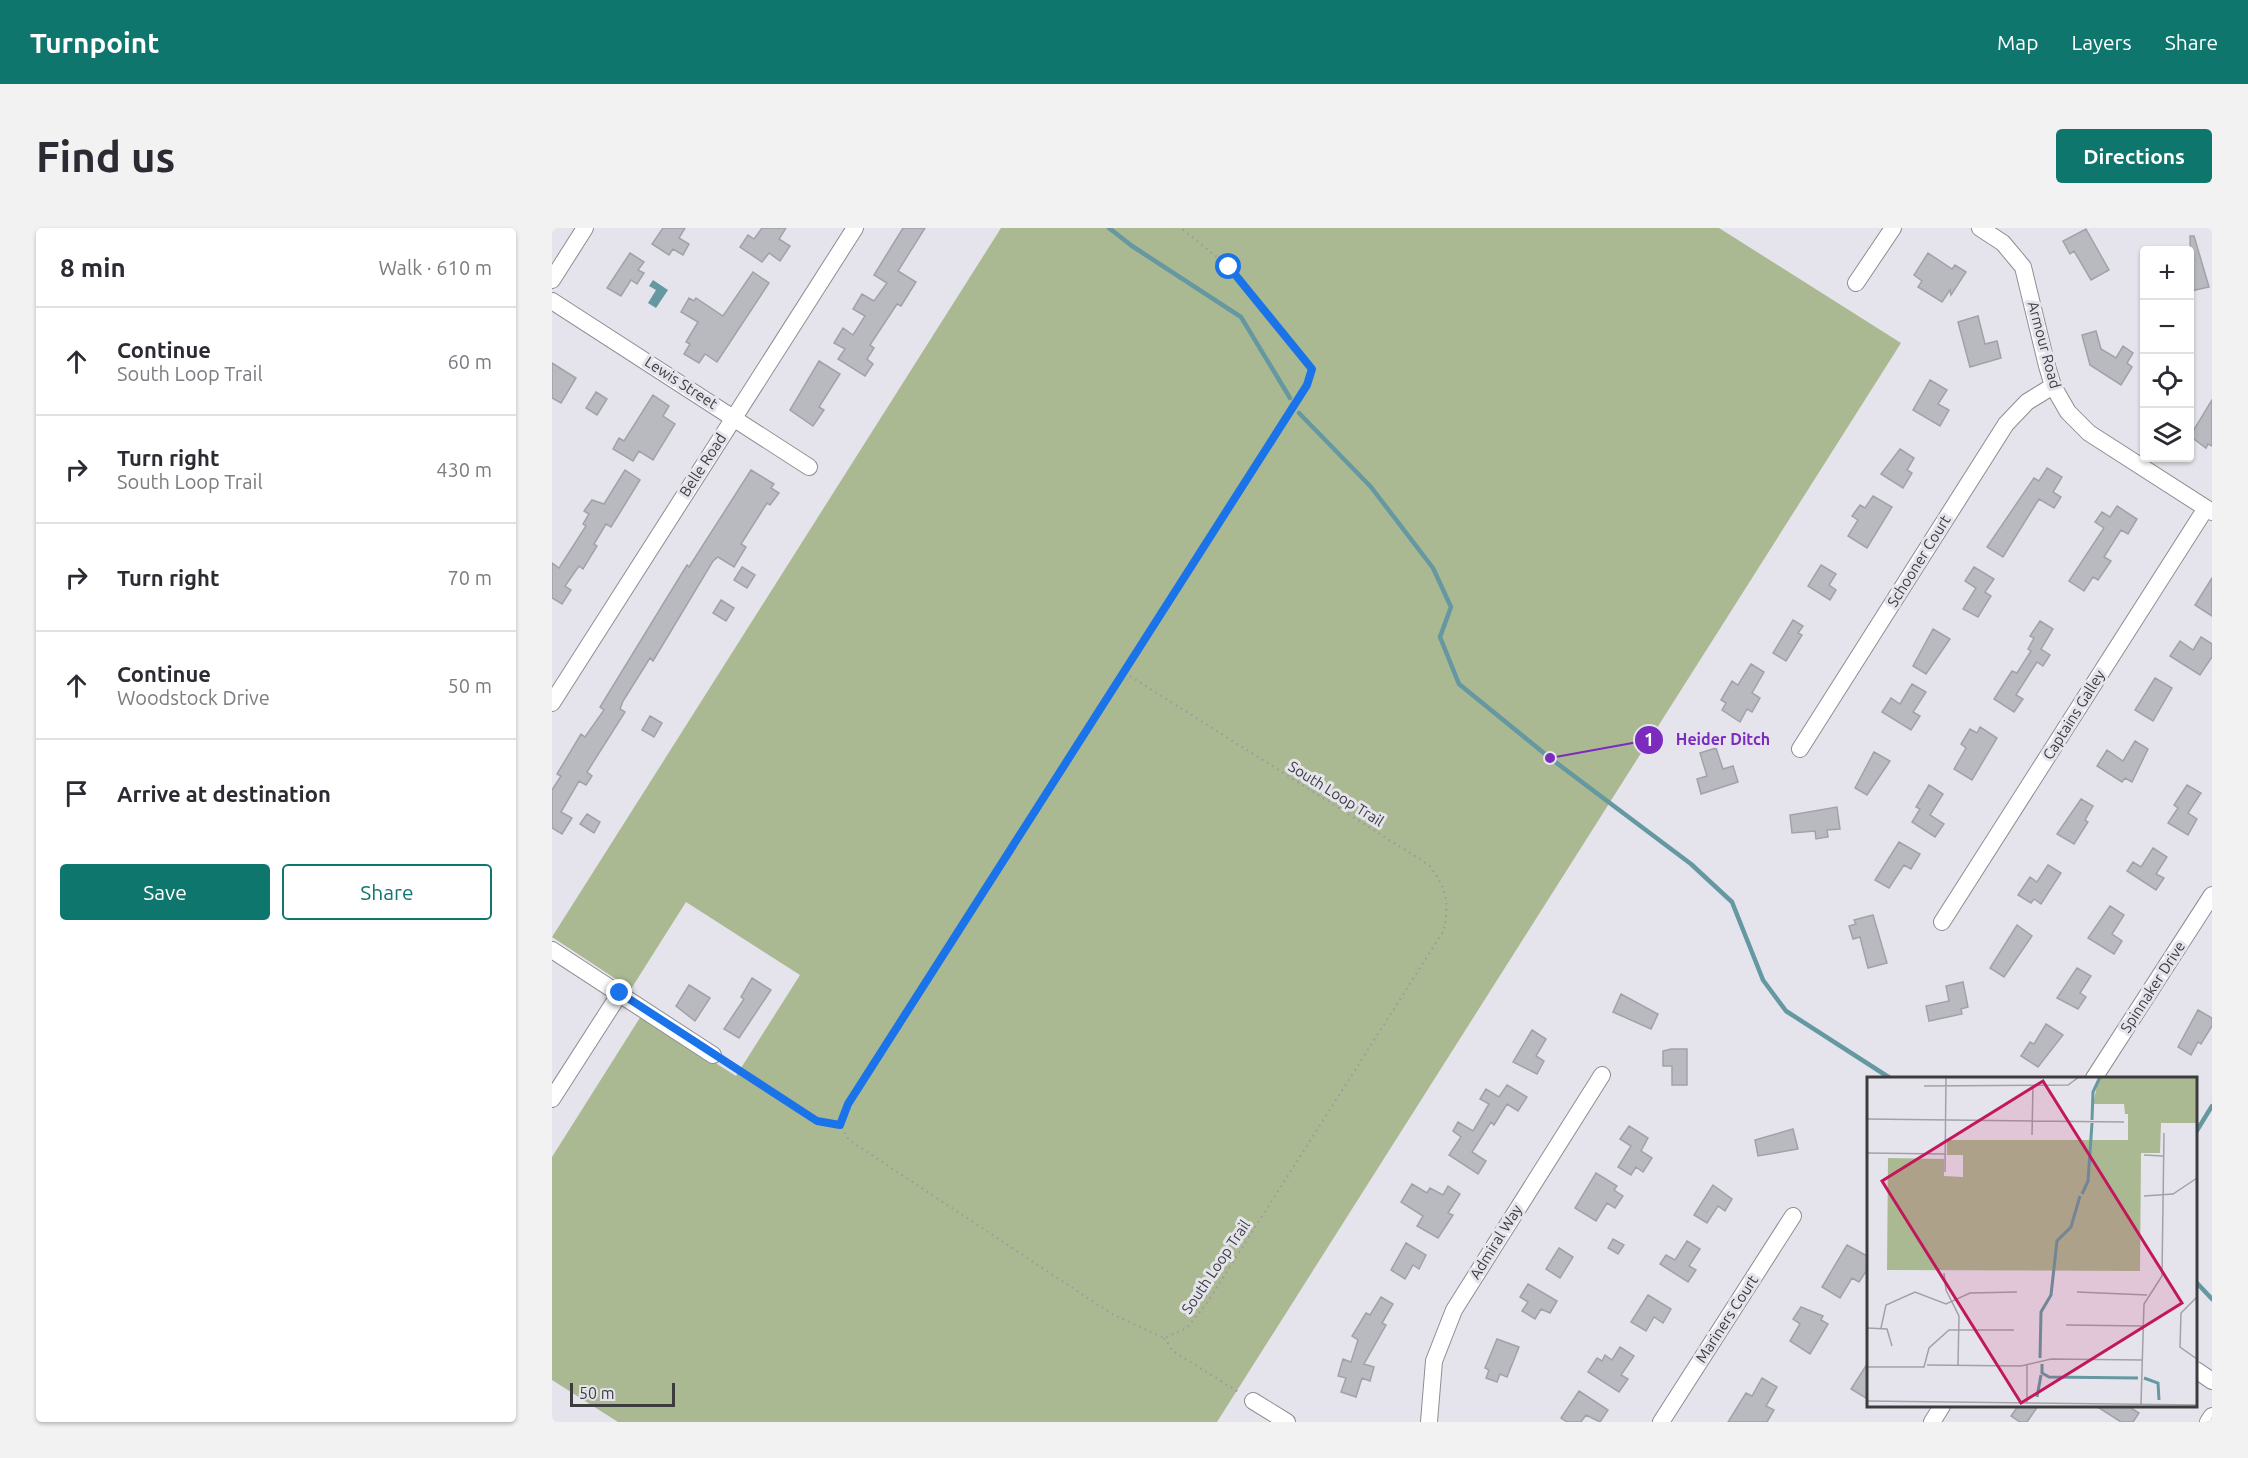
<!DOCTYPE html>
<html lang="en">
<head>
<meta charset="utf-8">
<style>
  :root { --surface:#fff; --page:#f2f2f3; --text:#2b2b33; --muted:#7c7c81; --line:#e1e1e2; --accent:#0f766e }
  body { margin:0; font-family:Ubuntu,sans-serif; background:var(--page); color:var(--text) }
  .controls { position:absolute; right:18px; top:18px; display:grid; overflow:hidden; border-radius:6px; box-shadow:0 2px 4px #0004 }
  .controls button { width:54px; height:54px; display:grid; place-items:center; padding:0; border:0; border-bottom:2px solid var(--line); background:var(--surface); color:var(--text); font:30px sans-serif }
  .scale { position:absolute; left:18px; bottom:15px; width:105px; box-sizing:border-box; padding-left:6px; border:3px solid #3c3c3f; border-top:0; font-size:16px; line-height:21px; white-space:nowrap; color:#3c3c3f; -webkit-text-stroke:4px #e5e4ec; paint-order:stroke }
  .stop { position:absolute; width:18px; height:18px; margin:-14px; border:4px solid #1a73e8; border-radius:50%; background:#fff }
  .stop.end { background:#1a73e8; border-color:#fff; box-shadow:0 2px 6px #0008 }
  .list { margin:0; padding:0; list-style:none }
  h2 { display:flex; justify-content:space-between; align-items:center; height:78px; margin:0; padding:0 24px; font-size:26px }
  h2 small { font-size:20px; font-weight:400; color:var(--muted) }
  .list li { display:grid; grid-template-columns:39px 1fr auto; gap:18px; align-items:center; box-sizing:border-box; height:108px; padding:0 24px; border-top:2px solid var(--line) }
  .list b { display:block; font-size:22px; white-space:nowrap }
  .list p { margin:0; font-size:20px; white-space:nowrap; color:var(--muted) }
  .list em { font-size:20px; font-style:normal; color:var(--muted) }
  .actions { display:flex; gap:12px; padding:18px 24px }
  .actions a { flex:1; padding:14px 0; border:2px solid var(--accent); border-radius:6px; text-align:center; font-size:21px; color:var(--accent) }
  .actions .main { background:var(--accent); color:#fff }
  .icon { flex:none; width:33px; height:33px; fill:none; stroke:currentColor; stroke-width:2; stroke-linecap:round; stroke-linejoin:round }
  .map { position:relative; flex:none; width:1660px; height:1194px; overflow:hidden; border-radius:6px }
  header { display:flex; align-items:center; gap:36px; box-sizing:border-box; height:84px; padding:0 30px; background:var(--accent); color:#fff }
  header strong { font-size:28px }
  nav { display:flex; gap:33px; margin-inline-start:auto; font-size:21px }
  .intro { display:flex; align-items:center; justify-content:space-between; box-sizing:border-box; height:144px; padding:0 36px }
  h1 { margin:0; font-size:42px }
  .button { padding:15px 27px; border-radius:6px; background:var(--accent); color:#fff; font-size:21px; font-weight:700 }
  main { display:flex; gap:36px; padding:0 36px }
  aside { flex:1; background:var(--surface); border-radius:6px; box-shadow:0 2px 4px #0004 }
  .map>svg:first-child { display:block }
  .forest { fill:#abb992 }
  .water { fill:#6598a1 }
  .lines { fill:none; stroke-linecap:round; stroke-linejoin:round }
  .stream { stroke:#6598a1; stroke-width:4.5 }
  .building { fill:#b9b9c0; stroke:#a2a1a9; stroke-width:1.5 }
  .minor-casing { stroke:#8d8d94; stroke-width:18 }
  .path { stroke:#9a999f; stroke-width:2; stroke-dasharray:1.5 4.5; stroke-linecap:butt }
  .minor { stroke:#fff; stroke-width:16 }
  .route { stroke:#1a73e8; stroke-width:8 }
  .labels { text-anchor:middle; stroke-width:6; stroke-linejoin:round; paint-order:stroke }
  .street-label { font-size:15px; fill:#3c3c3f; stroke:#e5e4ec }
  .inset-river { fill:none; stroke:#6598a1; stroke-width:3 }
  .inset-road { fill:none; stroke:#a1a1a7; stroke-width:1.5 }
  .view { fill:#c2185b; fill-opacity:0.15; stroke:#c2185b; stroke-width:3 }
  .inset-edge { fill:none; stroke:#3c3c3f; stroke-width:3 }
  .leader { fill:none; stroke:#7b2cbf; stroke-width:2 }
  .callout-dot { fill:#7b2cbf; stroke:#e5e4ec; stroke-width:2 }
  .mark-label { font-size:18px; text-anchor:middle; font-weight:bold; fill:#fff }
  .callout-label { font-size:16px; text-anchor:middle; font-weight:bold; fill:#7b2cbf; stroke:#e5e4ec; stroke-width:6; stroke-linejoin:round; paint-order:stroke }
</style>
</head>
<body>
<header>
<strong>Turnpoint</strong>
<nav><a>Map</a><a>Layers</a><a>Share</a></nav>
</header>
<div class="intro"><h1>Find us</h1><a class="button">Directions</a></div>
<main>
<aside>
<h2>8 min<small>Walk · 610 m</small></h2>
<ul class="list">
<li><svg class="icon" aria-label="ahead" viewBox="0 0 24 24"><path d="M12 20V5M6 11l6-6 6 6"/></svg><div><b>Continue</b><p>South Loop Trail</p></div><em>60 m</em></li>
<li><svg class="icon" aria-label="right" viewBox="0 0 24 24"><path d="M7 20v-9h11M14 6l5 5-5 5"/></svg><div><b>Turn right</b><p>South Loop Trail</p></div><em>430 m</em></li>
<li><svg class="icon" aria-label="right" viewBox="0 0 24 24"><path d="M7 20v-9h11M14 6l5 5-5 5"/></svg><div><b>Turn right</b></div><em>70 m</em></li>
<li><svg class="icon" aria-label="ahead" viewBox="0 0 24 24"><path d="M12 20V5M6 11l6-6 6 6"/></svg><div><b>Continue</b><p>Woodstock Drive</p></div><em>50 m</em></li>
<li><svg class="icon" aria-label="arrive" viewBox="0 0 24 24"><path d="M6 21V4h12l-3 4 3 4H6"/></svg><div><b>Arrive at destination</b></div></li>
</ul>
<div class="actions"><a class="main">Save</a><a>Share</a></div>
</aside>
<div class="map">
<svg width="1660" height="1194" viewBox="0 0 1660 1194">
  <rect width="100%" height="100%" fill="#e5e4ec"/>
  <path class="forest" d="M449 0H1167L1349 115 665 1194H66L0 1152V929L89 788 184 848 248 747 134 674 79 761 0 709Z"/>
  <path class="water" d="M101 52 116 62 104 80 96 75 104 62 97 58Z"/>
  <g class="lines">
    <path class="stream" d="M557 0 580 18 689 89 738 170
      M747 185 819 259 881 340 899 379 888 409 907 456 998 530 1139 636 1180 674 1211 752 1234 783 1338 850
      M1644 904 1660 878
      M1644 1054 1660 1071"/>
  </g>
  <path class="building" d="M111 0H133L127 10 137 16 131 27 121 21 117 27 100 16Z
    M210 0H234L227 11 238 18 228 33 217 25 210 34 188 19 196 7 202 11Z
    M351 0H373L346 43 364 54 349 78 345 76 318 117 322 120 315 131 321 136 313 148 286 131 293 121 282 115 291 100 301 107 313 88 301 81 310 66 322 73 335 55 322 47Z
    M1534 1 1557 42 1539 52 1522 23 1518 26 1511 13Z
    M1638 8H1642L1657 59 1639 63Z
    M78 25 92 34 86 42 92 45 85 56 79 52 69 68 55 60Z
    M1376 25 1400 41 1403 37 1414 44 1399 67 1398 62 1390 74 1366 59 1370 53 1362 47Z
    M201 44 217 55 165 134 153 126 147 135 132 126 138 116 134 114 146 94 129 84 137 70 142 73 144 70 171 88Z
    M1426 88 1433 116 1445 113 1449 130 1418 139 1406 94Z
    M1544 103 1549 121 1564 130 1571 118 1581 125 1575 135 1580 139 1569 157 1538 137 1530 107Z
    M267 133 288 146 267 179 272 182 261 198 238 182Z
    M0 135 24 150 9 175 0 170Z
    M1378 152 1395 162 1386 176 1397 182 1388 198 1361 182Z
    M44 164 55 171 45 187 34 180Z
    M101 167 117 178 111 188 123 196 101 232 87 223 81 233 61 221 67 210 72 213Z
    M1660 172V218L1656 216 1654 220 1638 208Z
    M1348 221 1362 230 1355 242 1360 245 1351 260 1329 246Z
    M1495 240 1510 249 1501 264 1509 269 1502 280 1487 271 1451 329 1435 319 1482 250 1487 253Z
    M73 242 88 252 59 299 54 296 42 316 45 318 31 341 27 338 13 358 19 362 10 376 0 370V335L7 340 34 298 31 296 37 286 32 283 40 272 52 276Z
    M199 242 222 256 219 260 227 265 218 277 215 275 189 316 194 319 182 339 166 329 161 333 101 433 98 430 71 473 68 481 73 484 35 544 40 548 34 557 27 553 9 584 20 590 10 606 0 600V562L9 548 5 546 29 506 33 509 52 482 48 479 135 337 137 339Z
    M1321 268 1340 279 1315 320 1296 308 1306 292 1300 288 1308 277 1313 280Z
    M1565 278 1585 291 1576 306 1569 302 1552 329 1559 333 1546 352 1541 349 1532 363 1517 353 1552 300 1543 294 1550 284 1558 289Z
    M1269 337 1284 346 1277 357 1284 362 1278 372 1256 358Z
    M190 339 203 347 195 360 182 352Z
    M1422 339 1442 351 1433 364 1439 368 1426 389 1411 381 1424 360 1413 353Z
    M1660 350V388L1643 377Z
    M169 372 182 380 174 393 161 385Z
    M1241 392 1251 398 1246 405 1250 407 1234 433 1221 425Z
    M1488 393 1501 401 1489 421 1498 427 1491 438 1485 434 1464 467 1471 471 1462 484 1442 471 1460 443 1465 445 1479 423 1476 421 1482 410 1478 408Z
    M1381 401 1398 411 1374 446 1361 438Z
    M1649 409 1660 416V429L1648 447 1618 428 1628 413 1641 422Z
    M1199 436 1212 444 1200 465 1208 470 1200 484 1195 481 1188 494 1170 482 1174 475 1169 472 1180 453 1186 457Z
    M1603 450 1620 460 1601 493 1583 482Z
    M1360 456 1374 464 1361 484 1368 488 1359 502 1330 484 1339 470 1348 476Z
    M98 488 110 495 102 509 90 502Z
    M1428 499 1445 510 1420 552 1402 541 1414 520 1409 516 1418 501 1425 505Z
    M1583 513 1596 521 1580 554 1573 550 1570 554 1545 538 1555 522 1571 533Z
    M1164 520 1171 541 1181 538 1186 554 1149 566 1145 551 1155 548 1148 525Z
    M1322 524 1338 533 1315 567 1303 560Z
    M1377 557 1391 566 1378 587 1392 596 1383 609 1360 594 1368 581 1364 579Z
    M1635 557 1649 565 1636 585 1645 591 1636 607 1616 595 1626 580 1622 577Z
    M1529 571 1541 578 1533 592 1536 594 1522 616 1505 606Z
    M1285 579 1288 601 1275 602 1276 609 1264 611 1263 603 1240 605 1238 587Z
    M35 586 48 594 42 605 28 596Z
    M1347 614 1368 626 1359 641 1352 637 1337 660 1323 652Z
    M1601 620 1615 629 1604 646 1612 650 1604 662 1575 643 1581 634 1589 639Z
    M1496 637 1509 645 1489 676 1482 671 1479 675 1466 667 1478 649 1485 654Z
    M1558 678 1572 687 1560 706 1570 713 1562 726 1536 710Z
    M1321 687 1335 735 1316 740 1308 709 1301 711 1297 698 1304 696 1302 692Z
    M1465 697 1480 708 1452 749 1438 740Z
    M1525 740 1539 748 1528 765 1534 769 1526 781 1505 770Z
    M200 750 219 762 187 810 172 801 192 771 189 769Z
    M1411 754 1416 779 1409 781 1410 786 1377 793 1374 778 1397 773 1394 758Z
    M137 757 158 770 143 793 124 778Z
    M1069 766 1106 786 1099 801 1061 784Z
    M1646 782 1660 790V798L1649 816 1646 814 1639 827 1626 819Z
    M1494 796 1511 807 1486 839 1469 828 1478 814 1482 816Z
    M980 802 994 811 984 828 992 833 985 846 961 834Z
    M1119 821H1135V857H1120V838H1111V823Z
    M955 857 975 869 966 883 955 876 942 897 939 894 920 924 934 933 926 946 897 927 909 909 901 903 906 894 921 903 937 876 928 871 934 861 947 869Z
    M1077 898 1096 910 1089 923 1100 930 1091 944 1084 939 1079 947 1066 939 1079 918 1068 911Z
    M1241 901 1246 921 1206 928 1203 912Z
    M1044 945 1065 958 1062 962 1071 968 1063 980 1055 975 1044 993 1023 980Z
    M860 956 875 965 878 960 891 967 896 958 908 966 896 985 901 987 886 1010 865 998 871 988 849 974Z
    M1161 957 1180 971 1173 983 1166 978 1155 995 1142 987Z
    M1061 1011 1072 1017 1066 1026 1056 1020Z
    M1135 1013 1148 1021 1137 1038 1144 1042 1136 1054 1108 1036 1114 1027 1123 1032Z
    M854 1015 874 1027 867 1041 861 1037 853 1051 839 1042Z
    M1295 1017 1317 1029V1039L1307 1054 1300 1050 1288 1070 1270 1059Z
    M1007 1020 1021 1029 1008 1050 994 1041Z
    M976 1056 1005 1073 998 1085 989 1081 983 1091 970 1083 976 1074 968 1069Z
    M1096 1067 1119 1081 1111 1095 1102 1089 1094 1103 1079 1094Z
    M829 1069 841 1076 830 1095 834 1097 812 1136 822 1139 818 1153 810 1150 804 1169 789 1164 794 1150 786 1148 791 1131 799 1134 806 1112 800 1108 814 1085 818 1087Z
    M1249 1079 1271 1088 1269 1092 1276 1096 1258 1126 1238 1113 1248 1096 1241 1091Z
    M945 1111 967 1119 955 1149 948 1146 945 1154 934 1150 937 1142 933 1140Z
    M1068 1119 1082 1128 1069 1147 1076 1151 1067 1164 1036 1144 1045 1130 1050 1133 1053 1127 1060 1132Z
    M1317 1133V1172L1299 1161Z
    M1210 1150 1225 1159 1214 1178 1222 1182 1215 1194H1176L1194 1165 1200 1168Z
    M1027 1163 1056 1182 1048 1194 1034 1187 1029 1194H1015L1009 1190Z
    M1466 1178H1486L1475 1194H1468L1459 1188Z
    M1544 1178H1576L1587 1185 1581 1194H1569Z"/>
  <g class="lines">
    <defs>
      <path id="minor" d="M1428 0 1451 15 1471 39 1495 138 1501 158 1516 184 1537 205 1660 284
        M0 52 33 0
        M1304 55 1341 0
        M0 73 257 239
        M0 475 303 0
        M1248 521 1454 196 1475 174 1501 158
        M1390 694 1654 280
        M0 722 161 827
        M1542 850 1660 667
        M0 871 68 765
        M1644 1142 1660 1153
        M701 1173 735 1194
        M877 1194 882 1133 902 1082 1050 847
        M1109 1194 1241 988
        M1380 1194 1390 1178
        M1656 1194 1660 1188"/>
    </defs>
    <use href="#minor" class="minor-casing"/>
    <path class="path" d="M573 445 877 637C895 661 897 673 892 702L655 1075 635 1100 612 1110 560 1086 297 912 288 897 296 877 755 157 760 141 677 39 629 0
      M174 835 265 893 288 897
      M612 1110 621 1123 688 1165"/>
    <use href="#minor" class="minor"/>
  </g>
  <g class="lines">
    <path class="route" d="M68 765 265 893 288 897 296 876 755 157 760 141 677 39"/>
  </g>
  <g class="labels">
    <g class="street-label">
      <text transform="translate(1492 117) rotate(75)" y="5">Armour Road</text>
      <text transform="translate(129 155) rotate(33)" y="5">Lewis Street</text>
      <text transform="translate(151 237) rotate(-57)" y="5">Belle Road</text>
      <text transform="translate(1367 333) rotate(-58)" y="5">Schooner Court</text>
      <text transform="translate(1522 487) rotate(-58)" y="5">Captains Galley</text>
      <text transform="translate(784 566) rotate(32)" y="5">South Loop Trail</text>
      <text transform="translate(1601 759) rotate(-57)" y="5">Spinnaker Drive</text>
      <text transform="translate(944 1014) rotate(-58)" y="5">Admiral Way</text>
      <text transform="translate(664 1039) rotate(-56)" y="5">South Loop Trail</text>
      <text transform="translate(1175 1091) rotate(-57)" y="5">Mariners Court</text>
    </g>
  </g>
  <g transform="translate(1315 849)">
    <rect width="330" height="330" fill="#e5e4ec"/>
    <path d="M232 0H330V46H294L293 76H274L273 194 20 193 21 81 77 82V99L96 100V78H80V63H261V37H258L257 27H226Z" fill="#abb992"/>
    <path class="inset-river" d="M225 43 226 15 233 0M215 117 221 104 225 46M173 281 174 235 184 218 190 164 204 150 213 119M175 287V296L182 300 271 301M277 301 291 306 292 323M170 320 174 298"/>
    <path class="inset-road" d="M57 9 201 8 212 0M0 42 257 45M165 58 166 8M0 76 79 77M277 78 296 79M78 95 79 0M277 119 306 117 330 101M77 196 79 213 92 239 91 288M210 215 280 218M330 220 314 236 313 270 330 282M199 248 277 249M0 251 20 252 25 269M14 251 19 228 48 215 79 227 103 216 150 215M60 288 154 289 184 282 276 283M0 290H57L62 271 82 253H147M0 324 330 328M160 326V288M274 327 277 227 295 199 297 56"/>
    <path class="view" d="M176 4 315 226 154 326 15 104Z"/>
    <rect width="330" height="330" class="inset-edge"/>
  </g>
  <path class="leader" d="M998 530L1097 512"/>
  <g class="callout-dot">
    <circle cx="998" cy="530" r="6"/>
    <circle cx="1097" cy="512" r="15"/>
  </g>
  <g class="mark-label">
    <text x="1097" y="518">1</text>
  </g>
  <g class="callout-label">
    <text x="1171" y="517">Heider Ditch</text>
  </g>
</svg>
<div class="controls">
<button>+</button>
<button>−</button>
<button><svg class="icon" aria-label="locate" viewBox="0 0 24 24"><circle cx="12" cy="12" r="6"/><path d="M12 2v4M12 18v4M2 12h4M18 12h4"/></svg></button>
<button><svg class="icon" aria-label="layers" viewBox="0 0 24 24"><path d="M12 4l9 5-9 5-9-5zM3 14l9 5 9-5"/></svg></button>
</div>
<div class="scale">50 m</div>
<div class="stop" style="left:677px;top:39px"></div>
<div class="stop end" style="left:68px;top:765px"></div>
</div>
</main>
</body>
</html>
